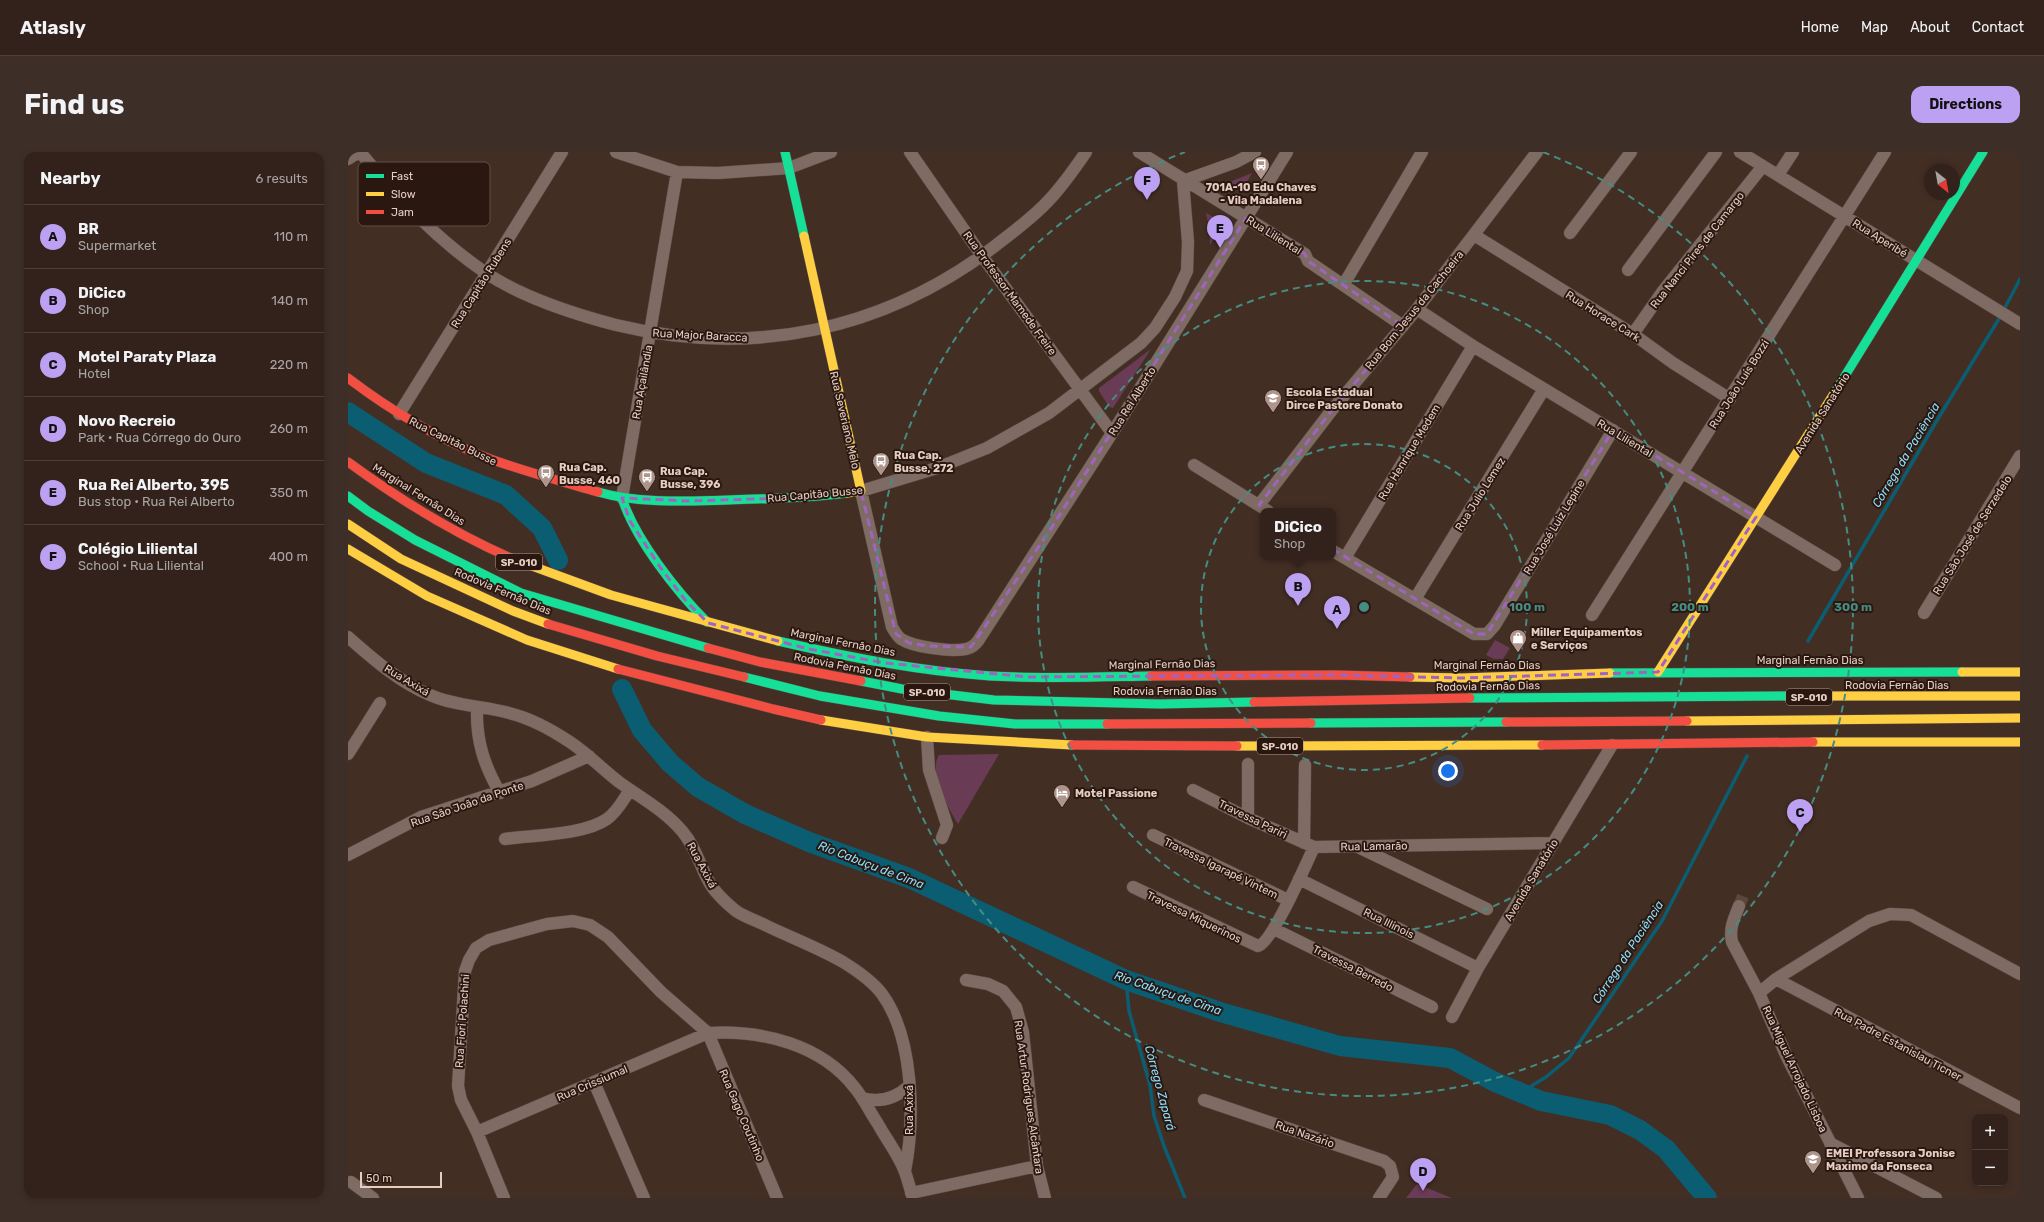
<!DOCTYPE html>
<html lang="en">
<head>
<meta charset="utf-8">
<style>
  :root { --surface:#32221b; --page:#3d2f28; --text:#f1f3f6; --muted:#a8a4a3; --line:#4d3f3a; --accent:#bca0f2 }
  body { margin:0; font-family:Rubik,sans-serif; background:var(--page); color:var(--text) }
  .controls { position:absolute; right:12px; bottom:12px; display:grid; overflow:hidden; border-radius:8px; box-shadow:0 2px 6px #0003 }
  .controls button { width:36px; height:36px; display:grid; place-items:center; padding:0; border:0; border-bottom:1px solid var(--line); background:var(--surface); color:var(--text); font:20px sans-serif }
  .compass { position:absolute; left:1576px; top:12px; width:36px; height:36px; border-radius:50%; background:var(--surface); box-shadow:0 2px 6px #0003; rotate:149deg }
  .scale { position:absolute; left:12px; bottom:10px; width:82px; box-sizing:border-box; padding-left:4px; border:2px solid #e6cdc2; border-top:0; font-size:11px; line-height:14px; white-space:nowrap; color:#e6cdc2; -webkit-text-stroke:3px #291710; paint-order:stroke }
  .you { position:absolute; left:1100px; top:619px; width:14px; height:14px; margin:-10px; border:3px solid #fff; border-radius:50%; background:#1a73e8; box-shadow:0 0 0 6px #1a73e833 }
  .badge { display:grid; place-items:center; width:26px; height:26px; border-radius:50%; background:var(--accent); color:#111; font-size:13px; font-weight:700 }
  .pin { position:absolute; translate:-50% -33px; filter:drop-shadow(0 1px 2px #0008) }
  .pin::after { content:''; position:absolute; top:21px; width:14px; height:12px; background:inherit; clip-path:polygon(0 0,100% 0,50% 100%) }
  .popup { position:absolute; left:912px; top:356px; width:76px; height:52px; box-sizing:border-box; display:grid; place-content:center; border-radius:8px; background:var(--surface); filter:drop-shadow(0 1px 3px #0005); font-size:13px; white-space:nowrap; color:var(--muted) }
  .popup b { font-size:15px; color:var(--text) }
  .popup::after { content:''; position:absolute; left:50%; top:100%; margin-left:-8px; border:8px solid transparent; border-top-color:var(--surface) }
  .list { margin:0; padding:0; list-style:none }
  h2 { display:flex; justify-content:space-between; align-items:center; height:52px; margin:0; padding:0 16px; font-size:17px }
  h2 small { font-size:13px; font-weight:400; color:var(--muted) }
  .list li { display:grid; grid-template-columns:26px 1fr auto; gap:12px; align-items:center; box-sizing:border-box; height:64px; padding:0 16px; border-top:1px solid var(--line) }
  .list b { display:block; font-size:15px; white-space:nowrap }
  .list p { margin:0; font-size:13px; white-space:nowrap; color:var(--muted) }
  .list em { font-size:13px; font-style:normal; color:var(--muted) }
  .map { position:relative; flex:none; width:1672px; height:1046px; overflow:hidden; border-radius:12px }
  header { display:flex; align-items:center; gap:24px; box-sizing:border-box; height:56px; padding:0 20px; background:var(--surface); border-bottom:1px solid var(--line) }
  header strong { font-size:19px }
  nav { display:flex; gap:22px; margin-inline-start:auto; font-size:14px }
  .intro { display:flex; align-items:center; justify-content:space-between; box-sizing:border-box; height:96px; padding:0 24px }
  h1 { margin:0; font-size:28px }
  .button { padding:10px 18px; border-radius:12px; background:var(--accent); color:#111; font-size:14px; font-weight:700 }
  main { display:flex; gap:24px; padding:0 24px }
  aside { flex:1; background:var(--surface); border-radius:12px; box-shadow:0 2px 6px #0003 }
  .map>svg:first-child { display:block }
  .green { fill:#6a3b54 }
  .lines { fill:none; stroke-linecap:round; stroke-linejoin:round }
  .stream { stroke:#0b5d72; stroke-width:3.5 }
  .river { stroke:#0b5d72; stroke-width:20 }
  .street-tunnel { stroke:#5b463c; stroke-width:12; stroke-dasharray:12 6; stroke-linecap:butt }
  .street-casing { stroke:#5c4a42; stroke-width:13 }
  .fast-casing { stroke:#5c4a42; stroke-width:10 }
  .slow-casing { stroke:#5c4a42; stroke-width:10 }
  .jam-casing { stroke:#5c4a42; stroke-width:10 }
  .street { stroke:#7e6b64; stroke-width:12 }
  .fast { stroke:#16e098; stroke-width:9 }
  .slow { stroke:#ffcf43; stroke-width:9 }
  .jam { stroke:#f24e42; stroke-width:9 }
  .marked { fill:none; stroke:#a064c0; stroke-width:3; stroke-dasharray:8 5; stroke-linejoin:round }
  .ring { fill:none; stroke:#458c83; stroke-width:2; stroke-dasharray:7 5 }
  .labels { text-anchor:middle; stroke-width:4; stroke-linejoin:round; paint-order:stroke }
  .shield { fill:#291710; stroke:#ad968d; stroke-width:1 }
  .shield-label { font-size:10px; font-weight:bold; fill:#e6cdc2 }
  .poi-label { font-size:11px; font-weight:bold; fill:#e6cdc2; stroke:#291710; text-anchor:start }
  .street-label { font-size:11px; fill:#e6cdc2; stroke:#291710 }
  .water-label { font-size:12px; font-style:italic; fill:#8bdffd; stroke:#291710 }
  .key { fill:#291710; stroke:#624e45; stroke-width:1 }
  .key-label { font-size:11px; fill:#e6cdc2 }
  .centre { fill:#458c83; stroke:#291710; stroke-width:2 }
  .ring-label { font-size:12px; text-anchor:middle; font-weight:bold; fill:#458c83; stroke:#291710; stroke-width:4; stroke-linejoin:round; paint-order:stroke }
</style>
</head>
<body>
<header>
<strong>Atlasly</strong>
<nav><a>Home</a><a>Map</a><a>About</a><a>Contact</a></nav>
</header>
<div class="intro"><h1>Find us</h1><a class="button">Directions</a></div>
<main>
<aside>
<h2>Nearby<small>6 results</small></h2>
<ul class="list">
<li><span class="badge">A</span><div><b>BR</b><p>Supermarket</p></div><em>110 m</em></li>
<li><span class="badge">B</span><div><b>DiCico</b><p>Shop</p></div><em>140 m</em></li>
<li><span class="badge">C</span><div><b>Motel Paraty Plaza</b><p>Hotel</p></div><em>220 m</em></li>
<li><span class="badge">D</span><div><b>Novo Recreio</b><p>Park · Rua Córrego do Ouro</p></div><em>260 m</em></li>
<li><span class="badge">E</span><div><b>Rua Rei Alberto, 395</b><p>Bus stop · Rua Rei Alberto</p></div><em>350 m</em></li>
<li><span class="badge">F</span><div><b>Colégio Liliental</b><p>School · Rua Liliental</p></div><em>400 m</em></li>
</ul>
</aside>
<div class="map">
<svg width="1672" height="1046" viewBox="0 0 1672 1046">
  <rect width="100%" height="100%" fill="#432e24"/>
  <path class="green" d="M904 21 893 41 879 31Z
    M858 61 876 71 862 93 861 76Z
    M803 197 765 256 761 255 751 239V236Z
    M1147 488 1162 496 1155 507H1146L1138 503Z
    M651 602 610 672C600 656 580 620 591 603Z
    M1069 1032 1104 1046H1058Z"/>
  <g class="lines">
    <path class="stream" d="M1460 489 1588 270 1652 165 1672 127
      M778 828 781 859 802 933 806 964 816 994 837 1046
      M1172 941 1198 925 1221 906 1314 769 1399 604"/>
    <path class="river" d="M0 260 78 311 158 343 194 376 210 408
      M274 537 294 578 322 611 350 635 397 662 461 690 561 726 778 828 872 860 992 894 1102 906 1147 930 1193 949 1262 963 1292 978 1318 997 1359 1046"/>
    <path class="street-tunnel" d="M1391 754 1395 744"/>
    <defs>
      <path id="street" d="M12 0C51 47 87 86 138 121 174 145 226 162 268 173 404 206 535 179 647 94 666 79 686 65 702 47 715 33 727 16 738 0
        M268 0 329 20 370 21 441 16 483 0
        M562 0 634 104 764 281
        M791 0 957 102 960 109 1055 174
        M1392 0 1672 172
        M0 7 11 0
        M1430 23 1445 0
        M835 29 840 90 839 119 827 145 807 176 793 191 701 261 639 296 589 316 513 339 544 475C547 480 549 484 553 487 565 495 603 500 618 497 623 496 627 493 630 489L768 275 939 0
        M835 29 888 10 907 0
        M1222 81 1283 0
        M1126 83 1285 182 1325 211 1382 247
        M1280 118 1368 0
        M996 132 1074 0
        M1069 157 1125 194 1487 413
        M1285 182 1315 139 1415 14
        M51 262 214 0
        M846 313 920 359
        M274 346 329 20
        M911 353 984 258 1069 157 1189 0
        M985 399 1126 482H1139L1147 473 1265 278
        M997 406 1125 194
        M1067 447 1196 237
        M1576 461 1672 304
        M1244 463 1537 0
        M0 485C25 507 51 530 82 543 107 554 135 554 161 561 182 566 204 578 222 590 240 602 254 617 271 630 293 646 316 658 334 679 347 694 351 711 360 728 366 740 377 750 388 759 397 765 409 769 419 774 444 786 471 796 495 810 508 818 525 830 534 842 566 886 567 968 557 1019
        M129 556C128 589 136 613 152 641
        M579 585 581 618 599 673 594 686
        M0 602 32 551
        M845 638 900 666 966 695
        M900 666V612
        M805 683 940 748
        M157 687C186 683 236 683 259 667 270 659 275 648 282 638
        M956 691 957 613
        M1012 696 1139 757
        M0 703 73 665 184 629 241 604
        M951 727 1130 816
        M785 735 910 794C924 791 958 712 966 695L1204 691
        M1391 754C1386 767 1381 776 1384 790L1411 841
        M926 777 1084 855
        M1428 827 1672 956
        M618 828 640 832 655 839 668 855 675 880 689 1014 697 1046
        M1104 865 1130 816 1264 593
        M246 930 296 1046
        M514 946C532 951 547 947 561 934
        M856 948 1036 1009 1042 1014 1045 1025 1031 1046
        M129 980 360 881C414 878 473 892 507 936 516 947 522 960 530 972 538 987 551 1003 557 1020 560 1028 562 1037 565 1046
        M1482 991 1588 1046
        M3 1030 25 1046
        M563 1041 689 1014
        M156 1046 129 980 113 948 110 934 117 819 121 808 128 796 141 788 199 772 225 769 242 773 260 785 313 840 360 881 429 1046
        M1510 1046 1438 903 1411 841 1428 827 1521 769 1542 762 1563 763 1672 822"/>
      <path id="fast" d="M437 0 456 84
        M1487 240 1635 0
        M250 340C292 352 337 349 380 348 420 347 460 346 499 341
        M0 344 20 359 67 388 173 441 360 496
        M274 346C287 387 329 440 359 470
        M430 489C500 505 570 519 642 524 695 527 749 525 803 524
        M1262 521 1614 520
        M396 525 472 544 591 564 667 572H759
        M513 529 554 537 646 548 812 552 906 550
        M1122 546 1445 544
        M963 571 1158 570"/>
      <path id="slow" d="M456 84 513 339 499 341
        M0 372 53 407 165 459 200 472
        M0 397 79 444 179 488 270 517
        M165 407 263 443 430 489
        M1310 520 1487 240
        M1614 520H1672
        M1062 525 1114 526 1262 521
        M1445 544H1672
        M473 568 579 585 724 593
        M1339 569 1672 566
        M1465 590H1672
        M889 594 1194 593"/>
      <path id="jam" d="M0 226C42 258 87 285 137 305 174 319 212 329 250 340
        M0 310C52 348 105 381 165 407
        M200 472 309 504 396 525
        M360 496 412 510 513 529
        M270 517 425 557 473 568
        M803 524 989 523 1062 525
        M906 550 1122 546
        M1158 570 1339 569
        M759 572 963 571
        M724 593 889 594
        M1194 593 1465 590"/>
    </defs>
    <use href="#street" class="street-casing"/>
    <use href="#fast" class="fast-casing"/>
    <use href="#slow" class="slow-casing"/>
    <use href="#jam" class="jam-casing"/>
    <use href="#street" class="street"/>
    <use href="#fast" class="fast"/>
    <use href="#slow" class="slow"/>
    <use href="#jam" class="jam"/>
  </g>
  <path class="marked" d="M898 66 957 102 960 109 1055 174 984 258 911 353 1126 482H1139L1265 278 1408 365 1310 520 1114 526 989 523 680 525 537 511 461 497 360 471 338 449 312 415 282 369 274 346 341 349 444 346 513 339 548 482 561 491 579 494 623 495 704 375Z"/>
  <g class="ring">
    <circle cx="1016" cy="455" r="163"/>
    <circle cx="1016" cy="455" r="326"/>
    <path d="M1195 0A489 489 0 1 1 837 0"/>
  </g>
  <defs>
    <symbol id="bus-pin" viewBox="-11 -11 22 30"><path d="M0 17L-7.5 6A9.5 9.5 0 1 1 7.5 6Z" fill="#ad958b" stroke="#291710"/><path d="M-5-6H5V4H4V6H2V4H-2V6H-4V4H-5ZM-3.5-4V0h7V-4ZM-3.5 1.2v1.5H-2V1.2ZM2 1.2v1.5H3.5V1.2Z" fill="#fff"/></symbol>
    <symbol id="school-pin" viewBox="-11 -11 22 30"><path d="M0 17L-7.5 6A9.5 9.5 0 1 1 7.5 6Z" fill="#ad958b" stroke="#291710"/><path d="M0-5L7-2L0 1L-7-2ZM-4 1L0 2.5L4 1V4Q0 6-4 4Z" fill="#fff"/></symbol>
    <symbol id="shop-pin" viewBox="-11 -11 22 30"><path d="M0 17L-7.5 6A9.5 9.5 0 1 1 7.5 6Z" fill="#ad958b" stroke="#291710"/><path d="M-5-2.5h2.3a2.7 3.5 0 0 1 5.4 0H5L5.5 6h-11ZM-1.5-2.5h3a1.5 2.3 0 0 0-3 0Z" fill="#fff"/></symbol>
    <symbol id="hotel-pin" viewBox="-11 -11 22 30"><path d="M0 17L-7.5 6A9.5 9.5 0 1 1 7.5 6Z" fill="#ad958b" stroke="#291710"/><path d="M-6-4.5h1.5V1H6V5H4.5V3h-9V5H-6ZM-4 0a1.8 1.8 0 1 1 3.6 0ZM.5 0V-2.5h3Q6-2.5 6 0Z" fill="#fff"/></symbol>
  </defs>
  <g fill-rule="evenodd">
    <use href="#bus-pin" x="903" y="3" width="20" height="27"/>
    <use href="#school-pin" x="915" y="236" width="20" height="27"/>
    <use href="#bus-pin" x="523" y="299" width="20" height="27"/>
    <use href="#bus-pin" x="188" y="311" width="20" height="27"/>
    <use href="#bus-pin" x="289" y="315" width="20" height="27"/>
    <use href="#shop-pin" x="1160" y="476" width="20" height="27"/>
    <use href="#hotel-pin" x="704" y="631" width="20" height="27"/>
    <use href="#school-pin" x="1455" y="997" width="20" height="27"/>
  </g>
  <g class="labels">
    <g class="shield">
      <rect x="148" y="402" width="46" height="16" rx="3"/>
      <rect x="556" y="532" width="46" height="16" rx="3"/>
      <rect x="1438" y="537" width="46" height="16" rx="3"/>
      <rect x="909" y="586" width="46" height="16" rx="3"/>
    </g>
    <g class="shield-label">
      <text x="171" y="414">SP-010</text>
      <text x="579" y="544">SP-010</text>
      <text x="1461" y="549">SP-010</text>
      <text x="932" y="598">SP-010</text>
    </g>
    <g class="poi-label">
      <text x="913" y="39" text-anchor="middle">701A-10 Edu Chaves<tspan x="913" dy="13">- Vila Madalena</tspan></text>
      <text x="938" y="244">Escola Estadual<tspan x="938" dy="13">Dirce Pastore Donato</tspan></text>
      <text x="546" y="307">Rua Cap.<tspan x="546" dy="13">Busse, 272</tspan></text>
      <text x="211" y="319">Rua Cap.<tspan x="211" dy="13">Busse, 460</tspan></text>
      <text x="312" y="323">Rua Cap.<tspan x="312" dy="13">Busse, 396</tspan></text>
      <text x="1183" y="484">Miller Equipamentos<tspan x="1183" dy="13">e Serviços</tspan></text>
      <text x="727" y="645">Motel Passione</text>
      <text x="1478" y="1005">EMEI Professora Jonise<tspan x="1478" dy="13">Maximo da Fonseca</tspan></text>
    </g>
    <g class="street-label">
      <text transform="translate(926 83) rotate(32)" y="4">Rua Liliental</text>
      <text transform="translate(1532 86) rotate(32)" y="4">Rua Aperibé</text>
      <text transform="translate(1349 98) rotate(-52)" y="4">Rua Nanci Pires de Camargo</text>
      <text transform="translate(133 131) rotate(-58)" y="4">Rua Capitão Rubens</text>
      <text transform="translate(662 141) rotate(54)" y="4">Rua Professor Mamede Freire</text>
      <text transform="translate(1066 158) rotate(-51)" y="4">Rua Bom Jesus da Cachoeira</text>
      <text transform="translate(1255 164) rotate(32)" y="4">Rua Horace Cark</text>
      <text transform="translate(352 183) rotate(3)" y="4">Rua Major Baracca</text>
      <text transform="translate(294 230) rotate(-80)" y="4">Rua Açailândia</text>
      <text transform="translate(1391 232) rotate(-58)" y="4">Rua João Luís Bozzi</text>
      <text transform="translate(784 249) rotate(-58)" y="4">Rua Rei Alberto</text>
      <text transform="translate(1474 261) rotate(-58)" y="4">Avenida Sanatório</text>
      <text transform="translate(497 268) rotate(77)" y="4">Rua Severiano Melo</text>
      <text transform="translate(1277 286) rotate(31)" y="4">Rua Liliental</text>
      <text transform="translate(105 289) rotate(26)" y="4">Rua Capitão Busse</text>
      <text transform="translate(1061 300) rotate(-59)" y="4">Rua Henrique Medem</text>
      <text transform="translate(71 342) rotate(32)" y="4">Marginal Fernão Dias</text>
      <text transform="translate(467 342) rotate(-5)" y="4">Rua Capitão Busse</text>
      <text transform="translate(1132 342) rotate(-58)" y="4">Rua Julio Lemez</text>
      <text transform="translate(1206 375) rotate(-59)" y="4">Rua José Luiz Lepine</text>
      <text transform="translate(1624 383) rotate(-58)" y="4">Rua São José de Serzedelo</text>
      <text transform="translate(155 439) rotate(23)" y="4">Rodovia Fernão Dias</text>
      <text transform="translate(495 490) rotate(11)" y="4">Marginal Fernão Dias</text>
      <text x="1462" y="512">Marginal Fernão Dias</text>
      <text transform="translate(814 512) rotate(-1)" y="4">Marginal Fernão Dias</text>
      <text x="1139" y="517">Marginal Fernão Dias</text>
      <text transform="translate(497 514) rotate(11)" y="4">Rodovia Fernão Dias</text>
      <text transform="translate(59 528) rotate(31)" y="4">Rua Axixá</text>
      <text x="1549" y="537">Rodovia Fernão Dias</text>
      <text transform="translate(1140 534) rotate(-1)" y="4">Rodovia Fernão Dias</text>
      <text x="817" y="543">Rodovia Fernão Dias</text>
      <text transform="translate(119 652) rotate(-19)" y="4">Rua São João da Ponte</text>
      <text transform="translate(905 667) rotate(26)" y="4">Travessa Pariri</text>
      <text transform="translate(1026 694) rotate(-1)" y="4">Rua Lamarão</text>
      <text transform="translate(354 713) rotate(62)" y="4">Rua Axixá</text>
      <text transform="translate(873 716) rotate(26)" y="4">Travessa Igarapé Vintem</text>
      <text transform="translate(1183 728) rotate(-59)" y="4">Avenida Sanatório</text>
      <text transform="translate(846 765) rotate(26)" y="4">Travessa Miquerinos</text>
      <text transform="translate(1041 771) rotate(26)" y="4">Rua Illinois</text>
      <text transform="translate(1005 816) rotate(27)" y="4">Travessa Berredo</text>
      <text transform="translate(114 869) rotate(-86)" y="4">Rua Fiori Polachini</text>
      <text transform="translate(1550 892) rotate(28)" y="4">Rua Padre Estanislau Ticner</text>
      <text transform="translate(1447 917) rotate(65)" y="4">Rua Miguel Arrojado Lisboa</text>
      <text transform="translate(244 931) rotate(-23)" y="4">Rua Crissiumal</text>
      <text transform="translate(681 945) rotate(82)" y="4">Rua Artur Rodrigues Alcântara</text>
      <text transform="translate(561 958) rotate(-90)" y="4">Rua Axixá</text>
      <text transform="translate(394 963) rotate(67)" y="4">Rua Gago Coutinho</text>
      <text transform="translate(957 982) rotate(19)" y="4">Rua Nazário</text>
    </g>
    <g class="water-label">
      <text transform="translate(1558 303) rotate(-59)" y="4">Córrego da Paciência</text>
      <text transform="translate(523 713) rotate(21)" y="4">Rio Cabuçu de Cima</text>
      <text transform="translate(1280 800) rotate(-57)" y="4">Córrego da Paciência</text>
      <text transform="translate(820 841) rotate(19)" y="4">Rio Cabuçu de Cima</text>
      <text transform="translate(812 936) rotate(75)" y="4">Córrego Zapará</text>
    </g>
  </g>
  <rect x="10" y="10" width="132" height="64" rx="6" class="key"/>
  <rect x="18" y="22" width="18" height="4" fill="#16e098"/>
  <rect x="18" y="40" width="18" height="4" fill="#ffcf43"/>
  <rect x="18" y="58" width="18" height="4" fill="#f24e42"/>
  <g class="key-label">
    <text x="43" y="28">Fast</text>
    <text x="43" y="46">Slow</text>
    <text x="43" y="64">Jam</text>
  </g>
  <circle cx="1016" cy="455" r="6" class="centre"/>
  <g class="ring-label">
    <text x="1179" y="459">100 m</text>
    <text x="1342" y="459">200 m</text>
    <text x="1505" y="459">300 m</text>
  </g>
</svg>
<div class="controls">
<button>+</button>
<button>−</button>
</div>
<svg class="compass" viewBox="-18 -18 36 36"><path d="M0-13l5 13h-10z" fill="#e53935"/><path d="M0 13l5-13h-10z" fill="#a8a4a3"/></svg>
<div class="scale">50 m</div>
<div class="you"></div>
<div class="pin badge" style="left:989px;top:477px">A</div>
<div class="pin badge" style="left:950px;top:454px">B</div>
<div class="popup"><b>DiCico</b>Shop</div>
<div class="pin badge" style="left:1452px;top:680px">C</div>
<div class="pin badge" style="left:1075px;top:1039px">D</div>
<div class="pin badge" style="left:872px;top:96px">E</div>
<div class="pin badge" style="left:799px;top:48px">F</div>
</div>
</main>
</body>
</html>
